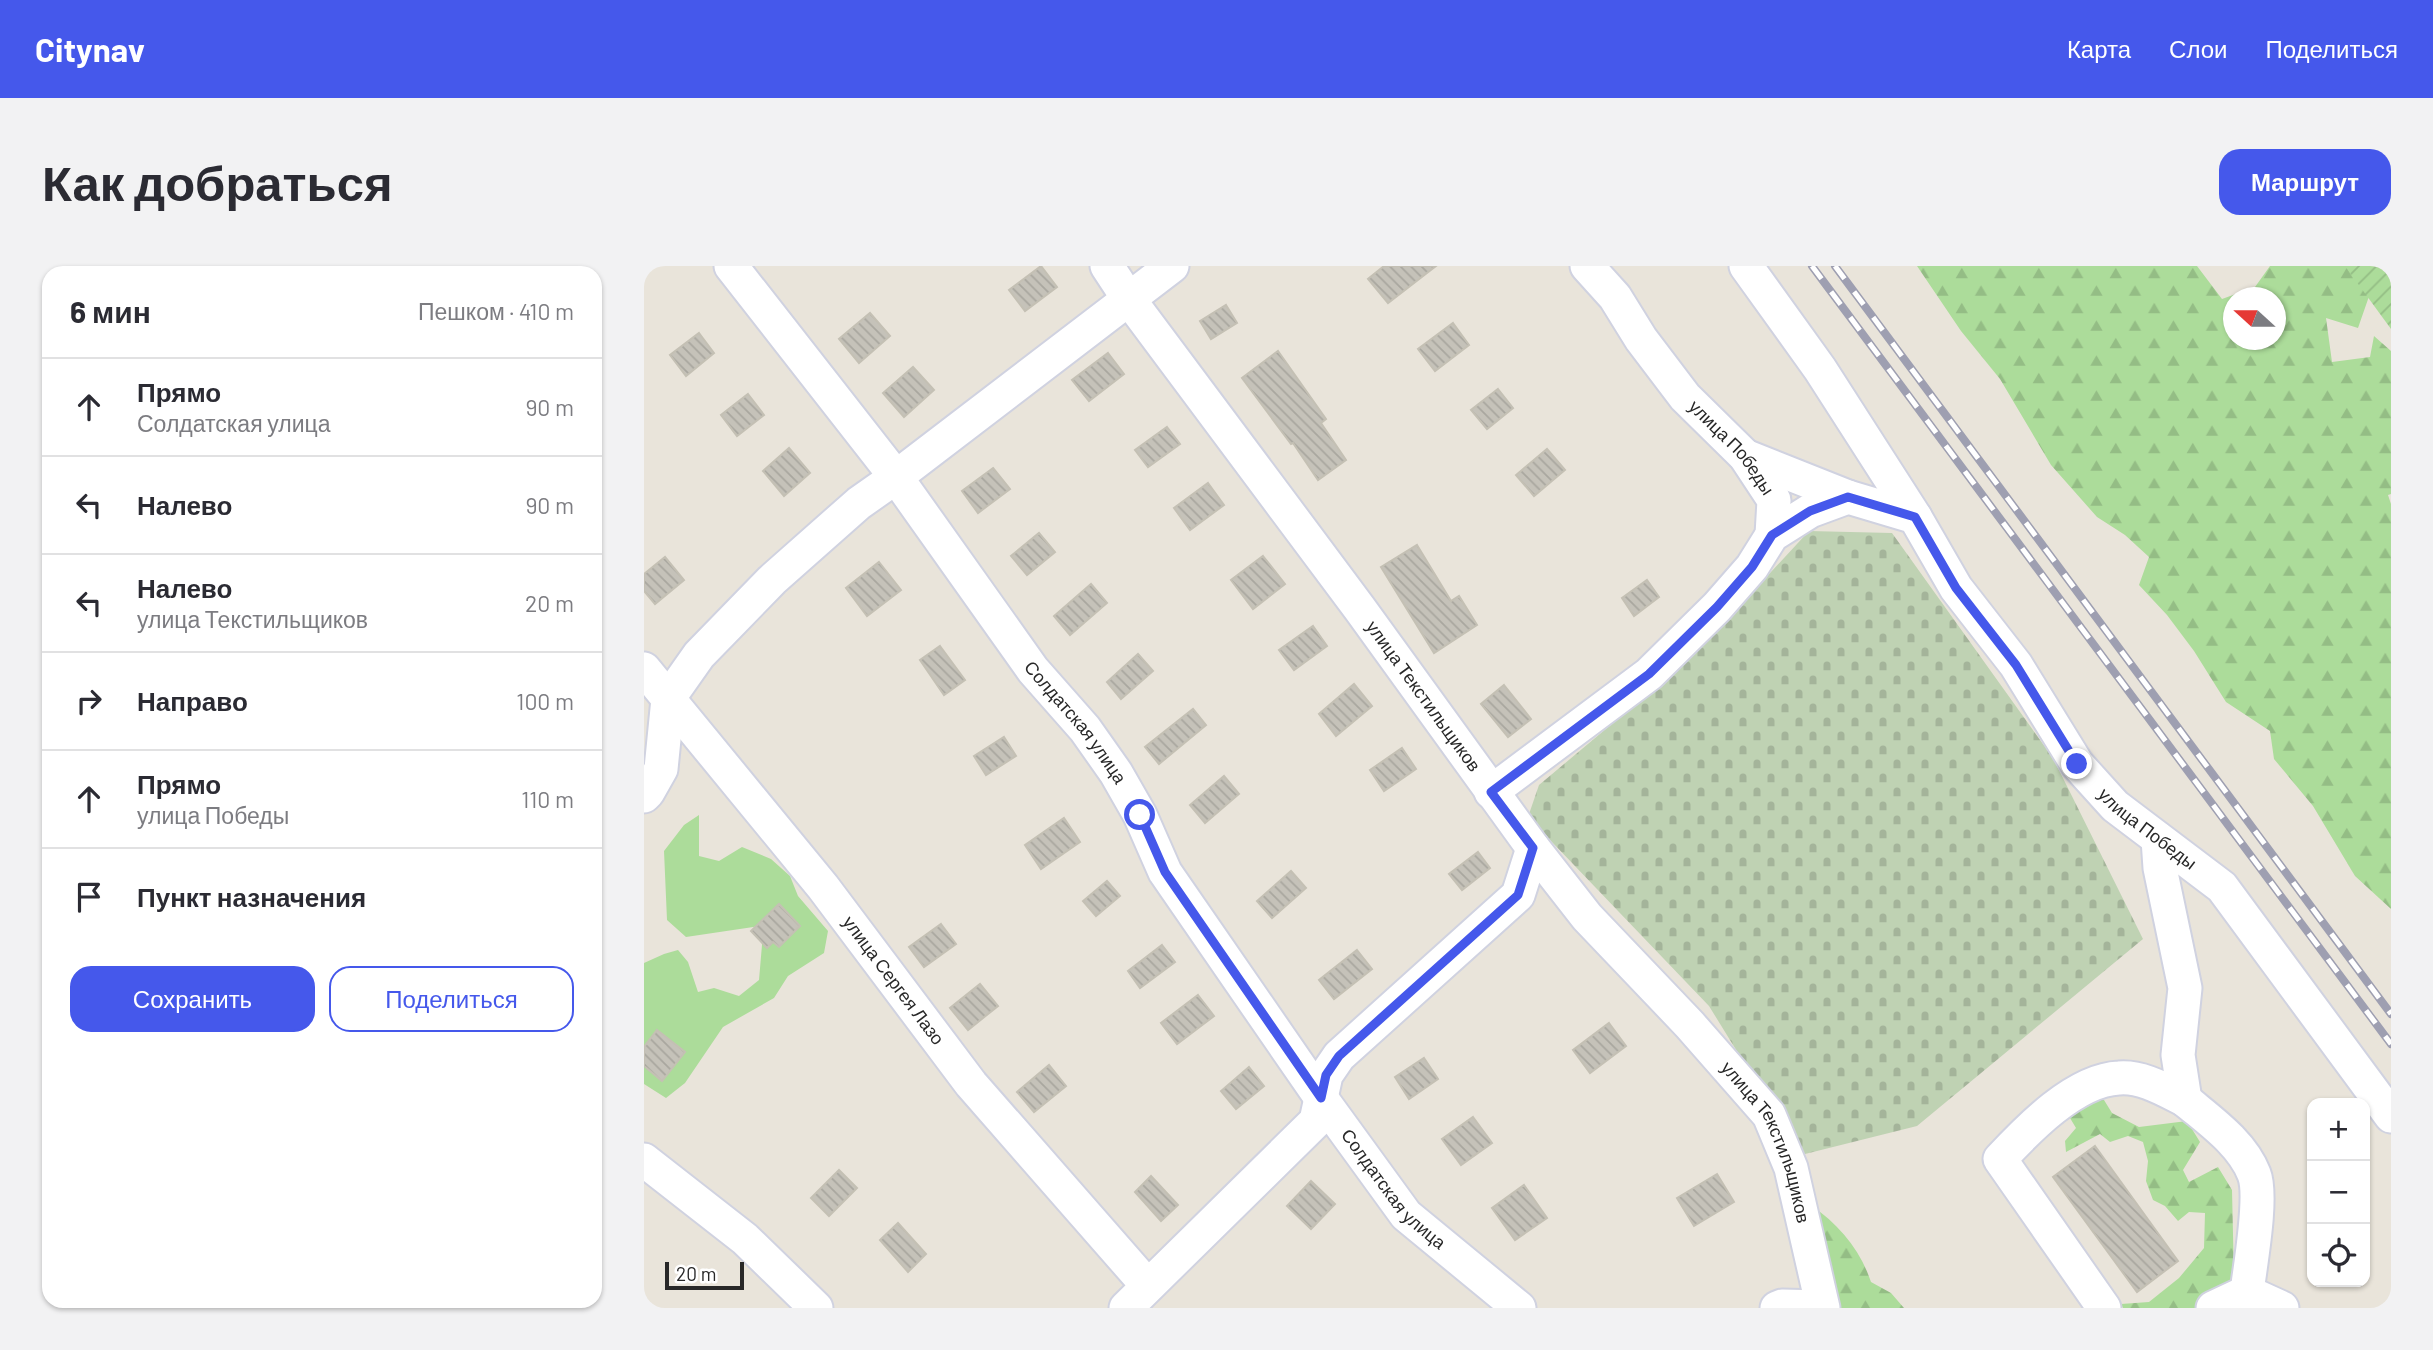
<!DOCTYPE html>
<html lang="ru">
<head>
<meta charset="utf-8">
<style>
  :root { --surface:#fff; --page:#f2f2f3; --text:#2b2b33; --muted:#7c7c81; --line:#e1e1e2; --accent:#4558eb }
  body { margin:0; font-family:Barlow,sans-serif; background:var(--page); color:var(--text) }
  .controls { position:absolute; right:21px; bottom:21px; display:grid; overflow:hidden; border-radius:14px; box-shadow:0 2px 5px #0004 }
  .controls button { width:63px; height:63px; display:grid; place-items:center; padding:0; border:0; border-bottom:2px solid var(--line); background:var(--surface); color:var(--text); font:35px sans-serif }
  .compass { position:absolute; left:1579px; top:21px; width:63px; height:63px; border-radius:50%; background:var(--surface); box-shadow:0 2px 5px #0004; rotate:291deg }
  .scale { position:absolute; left:21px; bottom:18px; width:79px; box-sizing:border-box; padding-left:7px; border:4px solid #282828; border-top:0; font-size:19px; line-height:24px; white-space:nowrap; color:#282828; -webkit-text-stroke:5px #fff; paint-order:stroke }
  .stop { position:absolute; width:21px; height:21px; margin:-16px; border:5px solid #4558eb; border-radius:50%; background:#fff }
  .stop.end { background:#4558eb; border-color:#fff; box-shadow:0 2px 7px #0008 }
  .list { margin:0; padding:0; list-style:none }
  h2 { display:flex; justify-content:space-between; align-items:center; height:91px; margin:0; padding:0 28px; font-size:30px }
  h2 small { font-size:23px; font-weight:400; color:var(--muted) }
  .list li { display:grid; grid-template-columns:46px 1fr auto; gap:21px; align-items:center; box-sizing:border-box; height:98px; padding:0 28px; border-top:2px solid var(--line) }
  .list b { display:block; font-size:26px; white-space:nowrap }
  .list p { margin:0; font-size:23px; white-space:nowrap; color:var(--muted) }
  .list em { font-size:23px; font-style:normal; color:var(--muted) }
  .actions { display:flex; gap:14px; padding:21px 28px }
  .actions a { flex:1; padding:16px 0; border:2px solid var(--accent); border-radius:21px; text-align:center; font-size:24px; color:var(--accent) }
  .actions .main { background:var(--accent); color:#fff }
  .icon { flex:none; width:38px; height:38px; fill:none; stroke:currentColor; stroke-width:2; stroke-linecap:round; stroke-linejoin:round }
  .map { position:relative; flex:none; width:1747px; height:1042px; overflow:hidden; border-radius:21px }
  header { display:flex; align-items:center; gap:42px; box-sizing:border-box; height:98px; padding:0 35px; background:var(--accent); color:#fff }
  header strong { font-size:33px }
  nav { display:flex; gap:38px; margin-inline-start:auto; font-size:24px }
  .intro { display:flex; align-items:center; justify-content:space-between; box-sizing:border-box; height:168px; padding:0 42px }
  h1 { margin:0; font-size:49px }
  .button { padding:18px 32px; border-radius:21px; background:var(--accent); color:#fff; font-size:24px; font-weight:700 }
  main { display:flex; gap:42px; padding:0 42px }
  aside { flex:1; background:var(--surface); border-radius:21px; box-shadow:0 2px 5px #0004 }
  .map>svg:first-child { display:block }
  .grass { fill:#acdc9a }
  .forest { fill:url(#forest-firs); fill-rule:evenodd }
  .cemetery { fill:url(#cemetery-stones) }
  .garden { fill:url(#garden-furrows) }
  .building { fill:url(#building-back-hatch); stroke:#c4c0b4; stroke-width:2 }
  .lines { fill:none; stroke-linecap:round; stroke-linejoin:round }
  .minor-casing { stroke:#d0d2e0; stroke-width:37 }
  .minor { stroke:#fff; stroke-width:33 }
  .rail-casing { stroke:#9e9fb1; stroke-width:8 }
  .rail { stroke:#fff; stroke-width:5; stroke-dasharray:16; stroke-linecap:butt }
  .route { stroke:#4558eb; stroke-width:9 }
  .labels { text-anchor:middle; stroke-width:7; stroke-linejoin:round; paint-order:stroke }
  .street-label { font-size:18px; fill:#282828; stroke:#fff }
</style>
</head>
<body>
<header>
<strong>Citynav</strong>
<nav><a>Карта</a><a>Слои</a><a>Поделиться</a></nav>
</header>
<div class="intro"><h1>Как добраться</h1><a class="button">Маршрут</a></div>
<main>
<aside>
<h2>6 мин<small>Пешком · 410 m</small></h2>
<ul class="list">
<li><svg class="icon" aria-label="ahead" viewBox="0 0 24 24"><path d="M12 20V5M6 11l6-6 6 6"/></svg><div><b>Прямо</b><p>Солдатская улица</p></div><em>90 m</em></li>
<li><svg class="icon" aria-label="left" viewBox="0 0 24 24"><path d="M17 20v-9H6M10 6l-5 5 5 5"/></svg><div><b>Налево</b></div><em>90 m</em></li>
<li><svg class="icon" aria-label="left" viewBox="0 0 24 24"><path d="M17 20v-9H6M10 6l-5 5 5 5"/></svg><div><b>Налево</b><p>улица Текстильщиков</p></div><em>20 m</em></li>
<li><svg class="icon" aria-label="right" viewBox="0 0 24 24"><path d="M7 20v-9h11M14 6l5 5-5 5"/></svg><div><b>Направо</b></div><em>100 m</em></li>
<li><svg class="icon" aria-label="ahead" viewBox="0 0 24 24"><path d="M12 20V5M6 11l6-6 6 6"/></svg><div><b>Прямо</b><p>улица Победы</p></div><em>110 m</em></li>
<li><svg class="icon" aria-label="arrive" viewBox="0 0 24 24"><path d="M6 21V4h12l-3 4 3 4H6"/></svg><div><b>Пункт назначения</b></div></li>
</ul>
<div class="actions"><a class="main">Сохранить</a><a>Поделиться</a></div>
</aside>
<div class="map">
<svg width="1747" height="1042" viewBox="0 0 1747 1042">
  <defs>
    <pattern id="forest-firs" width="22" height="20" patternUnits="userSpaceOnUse" patternTransform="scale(1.75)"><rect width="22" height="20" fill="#acdc9a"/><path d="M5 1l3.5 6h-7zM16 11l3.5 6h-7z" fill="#94bd85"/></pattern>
    <pattern id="cemetery-stones" width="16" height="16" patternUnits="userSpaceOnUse" patternTransform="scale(1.75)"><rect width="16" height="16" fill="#bfd2b3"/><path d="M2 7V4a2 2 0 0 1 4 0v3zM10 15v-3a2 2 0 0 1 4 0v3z" fill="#a4b49a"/></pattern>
    <pattern id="garden-furrows" width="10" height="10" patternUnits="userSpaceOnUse" patternTransform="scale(1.75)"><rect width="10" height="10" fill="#acdc9a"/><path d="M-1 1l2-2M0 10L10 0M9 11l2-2" fill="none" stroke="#94bd85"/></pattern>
    <pattern id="building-back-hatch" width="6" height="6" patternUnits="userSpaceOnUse" patternTransform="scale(1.75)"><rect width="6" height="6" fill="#c5c2b9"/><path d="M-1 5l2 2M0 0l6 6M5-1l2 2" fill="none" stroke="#a9a79f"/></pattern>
  </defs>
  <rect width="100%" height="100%" fill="#e9e4da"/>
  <path class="grass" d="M55 549V590L75 595 98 581 127 593 146 610 154 630 184 665 180 687 144 710 130 732 79 761 41 817 22 832 0 818V697L20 688 34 684 44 696 54 726 70 722 95 730 115 714 118 679 116 660 42 671 23 654 20 585 40 559Z"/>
  <path class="forest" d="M1273 0H1553L1578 33 1611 21 1626 0H1720L1730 16 1714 62 1682 52 1688 96 1726 91 1730 70 1747 85V228L1744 229 1747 238V643L1711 610 1669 540 1630 493 1626 465 1582 436 1550 385 1523 349 1495 319 1505 291 1481 269 1453 251 1407 199 1356 113 1317 65ZM1590 32H1632V74H1590Z
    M1440 831 1460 834 1468 847 1495 861 1543 855 1556 876 1539 904 1545 916 1574 901 1588 924 1590 1012 1597 1042H1479L1477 1038 1505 1036 1535 1012 1560 982 1561 947 1545 946 1534 955 1521 940 1509 934 1502 915 1504 895 1499 876 1484 870 1466 876 1456 868 1422 886 1421 875 1432 862 1423 847Z
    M1167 939C1195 959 1216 983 1227 1016L1247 1027 1260 1042H1169Z"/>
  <path class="cemetery" d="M1165 265 1248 267 1409 492 1499 673 1273 860 1157 889 1065 740 884 551 895 519 1049 390Z"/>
  <path class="garden" d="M1701 0H1747V63Z"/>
  <path class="building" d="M397 0 413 21 381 45 365 24Z
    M740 0H792L744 37 724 13Z
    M582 39 593 57 567 73 556 55Z
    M226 47 246 70 215 97 195 73Z
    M809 57 825 79 791 105 774 83Z
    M55 67 70 87 42 110 26 89Z
    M634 85 682 153 677 157 702 194 674 214 649 177 647 178 598 112Z
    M464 87 480 108 445 135 428 114Z
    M269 101 290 124 260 151 239 127Z
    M854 123 869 142 843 163 827 144Z
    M104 128 120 149 93 170 77 149Z
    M523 161 536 178 504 201 491 184Z
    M145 182 166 207 140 230 119 205Z
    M903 183 921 204 890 230 872 209Z
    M349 202 366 223 334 247 318 225Z
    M564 217 580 239 546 264 530 242Z
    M395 267 411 286 383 309 367 290Z
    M773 279 807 335 815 330 833 359 790 387 737 301Z
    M619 290 641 318 609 343 587 314Z
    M21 291 40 314 11 338 0 325V308Z
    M235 296 257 324 223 350 202 322Z
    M1003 314 1015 331 990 350 978 332Z
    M447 318 463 337 426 369 410 350Z
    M669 360 683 380 650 404 635 384Z
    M296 380 321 414 300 429 276 394Z
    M494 388 509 405 477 433 463 416Z
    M710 418 728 440 692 470 675 448Z
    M860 419 887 453 864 471 837 438Z
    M549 443 562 459 515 498 501 481Z
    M360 471 372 490 342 509 330 490Z
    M758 482 772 503 740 525 726 504Z
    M580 510 595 528 561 557 546 539Z
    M420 552 436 576 397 603 381 579Z
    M834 586 846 602 818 624 805 608Z
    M647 605 662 622 628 652 613 635Z
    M463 615 476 630 452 650 439 635Z
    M135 638 156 660 135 681 129 676 123 682 107 665Z
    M297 658 312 678 280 701 265 681Z
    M518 679 531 696 496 722 484 705Z
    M713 684 728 703 690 733 675 714Z
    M336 718 354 740 324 764 306 742Z
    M554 729 570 750 533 778 517 757Z
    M965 757 982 780 946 807 929 784Z
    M13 764 41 786 18 815 0 800V781Z
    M780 792 794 813 765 833 751 811Z
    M405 799 422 820 390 846 373 826Z
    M605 801 620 820 592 843 577 825Z
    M829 851 848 877 817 899 798 873Z
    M1451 880 1534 995 1493 1026 1409 911Z
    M195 904 213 922 185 950 167 932Z
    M1073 908 1090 936 1050 960 1033 932Z
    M507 910 534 939 517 955 491 926Z
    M667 915 691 938 667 963 643 940Z
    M880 919 903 952 871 974 848 942Z
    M254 957 282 988 264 1006 236 974Z"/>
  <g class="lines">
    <defs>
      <g id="minor">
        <path id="s1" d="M87 0 252 211 389 404 441 463 472 507 496 549 521 606 677 832 762 949 875 1042"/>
        <path id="s2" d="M463 0 484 32 716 343 889 582 943 651 1046 759 1125 849 1147 902 1179 1042"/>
        <path id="s3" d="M943 0 971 31 997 73 1041 131 1101 190 1130 234 1128 269"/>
        <path d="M1102 0 1176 103 1271 251"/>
        <path d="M1101 190 1204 231"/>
        <path id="s4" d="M0 403 179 621 327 818 503 1019"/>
        <path id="s5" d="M847 526 1005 408 1073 341 1108 301 1128 269 1166 245 1204 231 1271 251 1312 322 1372 399 1433 498 1471 540 1578 621 1747 850"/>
        <path d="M0 530 4 526 17 503 24 433 55 389 128 314 215 237 252 211 528 0"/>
        <path d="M1541 834C1566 855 1598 877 1610 908 1619 930 1606 1000 1603 1026L1569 1042"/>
        <path d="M0 894 101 973 172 1042"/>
        <path d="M1603 1026 1638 1042"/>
        <path d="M482 1042 672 855 682 809 695 790 874 629 889 582"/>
        <path d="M1133 1042 1138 1040 1178 1041"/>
        <path d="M1460 1042 1356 893C1384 863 1431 814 1475 812 1498 810 1521 824 1541 834L1534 789 1541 722 1516 602 1514 573"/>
      </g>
    </defs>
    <use href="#minor" class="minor-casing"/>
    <use href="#minor" class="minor"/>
    <defs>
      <path id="rail" d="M1168 0 1747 778
        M1191 0 1747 748"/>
    </defs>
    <use href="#rail" class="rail-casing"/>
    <use href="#rail" class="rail"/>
  </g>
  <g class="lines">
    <path class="route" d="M496 549 521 606 677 832 682 809 695 790 874 629 889 582 847 526 1005 408 1073 341 1108 301 1128 269 1166 245 1204 231 1271 251 1312 322 1372 399 1433 498"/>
  </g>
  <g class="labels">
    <g class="street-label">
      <text dy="6" stroke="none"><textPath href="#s3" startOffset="233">улица Победы</textPath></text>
      <text dy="6" stroke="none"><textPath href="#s2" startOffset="534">улица Текстильщиков</textPath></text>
      <text dy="6" stroke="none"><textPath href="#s1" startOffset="572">Солдатская улица</textPath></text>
      <text dy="6" stroke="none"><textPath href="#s5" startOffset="931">улица Победы</textPath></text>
      <text dy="6" stroke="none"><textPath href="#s4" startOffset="399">улица Сергея Лазо</textPath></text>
      <text dy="6" stroke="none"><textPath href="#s2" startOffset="1101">улица Текстильщиков</textPath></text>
      <text dy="6" stroke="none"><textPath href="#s1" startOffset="1139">Солдатская улица</textPath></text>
    </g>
  </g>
</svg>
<div class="controls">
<button>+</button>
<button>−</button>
<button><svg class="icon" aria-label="locate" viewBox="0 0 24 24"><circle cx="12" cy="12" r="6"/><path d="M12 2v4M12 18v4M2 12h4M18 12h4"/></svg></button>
</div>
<svg class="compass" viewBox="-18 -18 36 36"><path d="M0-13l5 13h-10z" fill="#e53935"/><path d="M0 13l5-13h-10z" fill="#7c7c81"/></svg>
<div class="scale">20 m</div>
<div class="stop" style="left:496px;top:549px"></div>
<div class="stop end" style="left:1433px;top:498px"></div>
</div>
</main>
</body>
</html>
